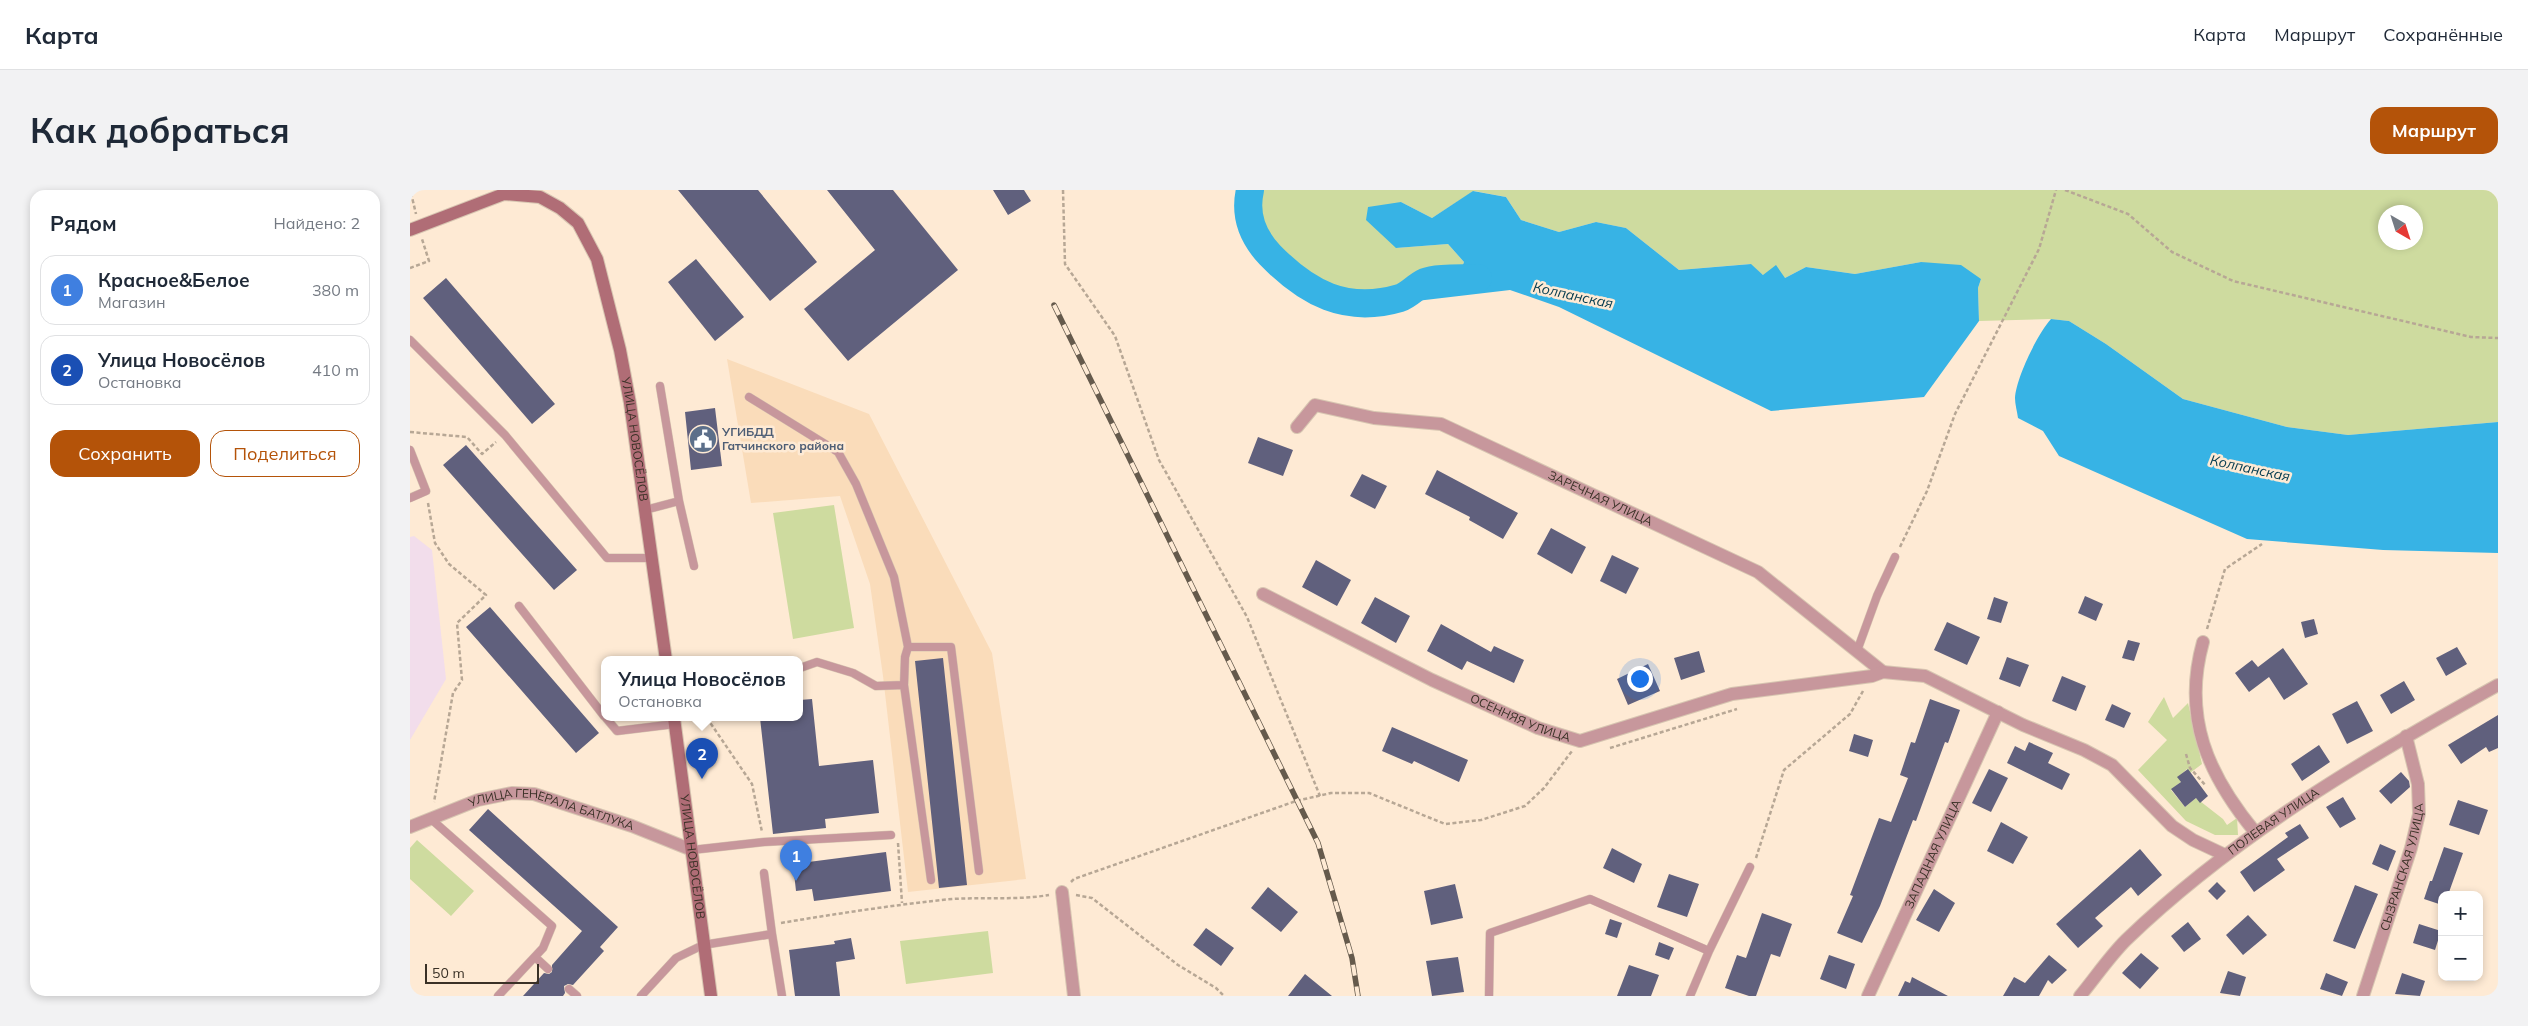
<!DOCTYPE html>
<html lang="ru">
<head>
<meta charset="utf-8">
<style>
  :root { --surface:#fff; --page:#f2f2f3; --text:#1f2937; --muted:#747a83; --line:#e0e1e3; --accent:#b45309 }
  body { margin:0; font-family:Mulish,sans-serif; background:var(--page); color:var(--text) }
  .controls { position:absolute; right:15px; bottom:15px; display:grid; overflow:hidden; border-radius:10px; box-shadow:0 2px 8px #0003 }
  .controls button { width:45px; height:45px; display:grid; place-items:center; padding:0; border:0; border-bottom:1px solid var(--line); background:var(--surface); color:var(--text); font:25px sans-serif }
  .compass { position:absolute; left:1968px; top:15px; width:45px; height:45px; border-radius:50%; background:var(--surface); box-shadow:0 2px 8px #0003; rotate:141deg }
  .scale { position:absolute; left:15px; bottom:12px; width:114px; box-sizing:border-box; padding-left:5px; border:2px solid #3a3126; border-top:0; font-size:14px; line-height:18px; white-space:nowrap; color:#3a3126; -webkit-text-stroke:4px #feead4; paint-order:stroke }
  .you { position:absolute; left:1229px; top:488px; width:18px; height:18px; margin:-12px; border:4px solid #fff; border-radius:50%; background:#1a73e8; box-shadow:0 0 0 8px #1a73e833 }
  .badge { display:grid; place-items:center; width:32px; height:32px; border-radius:50%; background:var(--accent); color:#fff; font-size:16px; font-weight:700 }
  .pin { position:absolute; translate:-50% -41px; filter:drop-shadow(0 1px 2px #0008) }
  .pin::after { content:''; position:absolute; top:26px; width:18px; height:15px; background:inherit; clip-path:polygon(0 0,100% 0,50% 100%) }
  .popup { position:absolute; left:191px; top:466px; width:202px; height:65px; box-sizing:border-box; display:grid; place-content:center; border-radius:10px; background:var(--surface); filter:drop-shadow(0 1px 4px #0005); font-size:16px; white-space:nowrap; color:var(--muted) }
  .popup b { font-size:19px; color:var(--text) }
  .popup::after { content:''; position:absolute; left:50%; top:100%; margin-left:-10px; border:10px solid transparent; border-top-color:var(--surface) }
  .list { margin:0; padding:0; list-style:none }
  h2 { display:flex; justify-content:space-between; align-items:center; height:65px; margin:0; padding:0 20px; font-size:21px }
  h2 small { font-size:16px; font-weight:400; color:var(--muted) }
  .list li { display:grid; grid-template-columns:32px 1fr auto; gap:15px; align-items:center; box-sizing:border-box; height:70px; margin:0 10px 10px; padding:0 10px; border:1px solid var(--line); border-radius:15px }
  .list b { display:block; font-size:19px; white-space:nowrap }
  .list p { margin:0; font-size:16px; white-space:nowrap; color:var(--muted) }
  .list em { font-size:16px; font-style:normal; color:var(--muted) }
  .actions { display:flex; gap:10px; padding:15px 20px }
  .actions a { flex:1; padding:11px 0; border:1px solid var(--accent); border-radius:15px; text-align:center; font-size:18px; color:var(--accent) }
  .actions .main { background:var(--accent); color:#fff }
  .map { position:relative; flex:none; width:2088px; height:806px; overflow:hidden; border-radius:15px }
  header { display:flex; align-items:center; gap:30px; box-sizing:border-box; height:70px; padding:0 25px; background:var(--surface); border-bottom:1px solid var(--line) }
  header strong { font-size:24px }
  nav { display:flex; gap:28px; margin-inline-start:auto; font-size:18px }
  .intro { display:flex; align-items:center; justify-content:space-between; box-sizing:border-box; height:120px; padding:0 30px }
  h1 { margin:0; font-size:35px }
  .button { padding:12px 22px; border-radius:15px; background:var(--accent); color:#fff; font-size:18px; font-weight:700 }
  main { display:flex; gap:30px; padding:0 30px }
  aside { flex:1; background:var(--surface); border-radius:15px; box-shadow:0 2px 8px #0003 }
  .map>svg:first-child { display:block }
  .built { fill:#fadcba }
  .education { fill:#f2ddeb }
  .green { fill:#cedb9f; fill-rule:evenodd }
  .water { fill:#37b3e5 }
  .lines { fill:none; stroke-linecap:round; stroke-linejoin:round }
  .river { stroke:#37b3e5; stroke-width:28 }
  .building { fill:#60607d }
  .lane-casing { stroke:#d7c5b1; stroke-width:9 }
  .street-casing { stroke:#d7c5b1; stroke-width:14 }
  .secondary-casing { stroke:#d7c5b1; stroke-width:14 }
  .path { stroke:#b7a795; stroke-width:2.5; stroke-dasharray:4 2.5; stroke-linecap:butt }
  .lane { stroke:#c7979c; stroke-width:8 }
  .street { stroke:#c7979c; stroke-width:12 }
  .secondary { stroke:#b06d76; stroke-width:12 }
  .rail-casing { stroke:#655a4c; stroke-width:5.5 }
  .rail { stroke:#feead4; stroke-width:4; stroke-dasharray:11; stroke-linecap:butt }
  .labels { text-anchor:middle; stroke-width:5; stroke-linejoin:round; paint-order:stroke }
  .service-label { font-size:12px; font-weight:bold; fill:#4e5e75; stroke:#feead4; text-anchor:start }
  .street-label { font-size:12px; fill:#3a3126; stroke:#feead4 }
  .water-label { font-size:14px; font-style:italic; fill:#033a4e; stroke:#feead4 }
</style>
</head>
<body>
<header>
<strong>Карта</strong>
<nav><a>Карта</a><a>Маршрут</a><a>Сохранённые</a></nav>
</header>
<div class="intro"><h1>Как добраться</h1><a class="button">Маршрут</a></div>
<main>
<aside>
<h2>Рядом<small>Найдено: 2</small></h2>
<ul class="list">
<li><span class="badge" style="background:#3f7fe0">1</span><div><b>Красное&amp;Белое</b><p>Магазин</p></div><em>380 m</em></li>
<li><span class="badge" style="background:#1a4fb4">2</span><div><b>Улица Новосёлов</b><p>Остановка</p></div><em>410 m</em></li>
</ul>
<div class="actions"><a class="main">Сохранить</a><a>Поделиться</a></div>
</aside>
<div class="map">
<svg width="2088" height="806" viewBox="0 0 2088 806">
  <rect width="100%" height="100%" fill="#feead4"/>
  <path class="built" d="M317 169 459 224 582 463 616 689 498 702 473 486 460 394 430 306 341 313Z"/>
  <path class="education" d="M4 346 22 360 36 489 0 550V347Z"/>
  <path class="green" d="M840 0H2088V232L1938 245 1877 237 1773 209 1696 154 1659 131 1641 129 1569 131 1568 98 1571 89 1511 72 1445 84 1396 77 1375 88 1353 85 1340 74 1269 80 1216 38 1186 32 1149 42 1111 30 1096 7 1064 1 1022 28 991 12 986 58 1038 54 1054 72 1050 82C1021 94 992 111 960 113 947 113 931 112 919 108 908 105 898 97 890 90 859 68 830 41 840 0ZM1976 22H2006V52H1976Z
    M424 315 444 438 383 449 363 323Z
    M1754 507 1763 528 1778 513 1792 574 1780 583 1777 579 1768 587 1771 592 1761 600 1775 617 1786 608 1813 629 1817 635 1827 628 1828 645H1805L1776 631 1728 580 1757 550 1738 532Z
    M7 650 64 701 41 726 0 689V658Z
    M578 741 583 783 496 794 490 751Z"/>
  <path class="water" d="M1063 1 1096 7 1111 30 1149 42 1186 32 1216 38 1269 80 1341 74 1353 85 1366 75 1375 88 1396 77 1445 84 1511 72 1551 75 1571 89 1568 98 1569 131 1514 207 1361 221 1149 117 1100 100 998 112 991 108 1050 82 1054 72 1038 54 986 58 956 30 958 17 991 12 1022 28Z
    M1641 129 1659 131 1696 154 1773 209 1877 237 1938 245 2088 232V363L1973 360 1837 349 1649 266 1633 241 1608 228C1607 221 1605 214 1605 208 1606 188 1628 143 1641 129Z"/>
  <g class="lines">
    <path class="river" d="M840 0C834 26 843 47 860 65 897 103 936 124 990 108 999 105 1006 96 1015 92 1027 87 1055 89 1068 88"/>
  </g>
  <path class="building" d="M268 0H348L407 72 360 111Z
    M417 0H483L548 80 438 171 394 119 465 60Z
    M583 0H614L621 11 598 25Z
    M286 69 334 127 305 151 258 92Z
    M36 88 145 214 122 234 13 108Z
    M305 218 312 276 281 280 275 222Z
    M848 247 883 260 873 286 838 273Z
    M56 255 167 380 144 400 33 275Z
    M1027 280 1108 323 1093 349 1059 330 1060 327 1015 304Z
    M952 284 977 296 965 319 940 306Z
    M1141 338 1176 357 1162 384 1127 364Z
    M1202 365 1229 378 1216 404 1190 391Z
    M906 370 941 390 927 416 892 397Z
    M1675 406 1693 414 1686 431 1668 423Z
    M965 407 1000 426 986 453 951 433Z
    M1584 407 1598 412 1591 433 1577 429Z
    M80 417 189 543 166 563 56 437Z
    M1904 429 1908 444 1895 448 1891 432Z
    M1537 432 1570 447 1557 475 1524 460Z
    M1031 434 1081 462 1084 456 1114 470 1104 493 1057 471 1052 480 1017 461Z
    M1718 450 1730 453 1724 471 1712 468Z
    M2047 457 2057 474 2036 486 2026 468Z
    M1873 458 1898 494 1874 510 1859 487 1839 502 1825 483 1842 470 1848 477Z
    M1289 461 1295 482 1271 490 1264 468Z
    M1597 467 1619 475 1610 497 1589 489Z
    M533 468 557 695 529 698 505 471Z
    M1238 474 1250 501 1218 515 1207 489Z
    M1652 486 1676 496 1666 521 1642 511Z
    M1994 491 2005 510 1981 524 1970 505Z
    M402 509 409 576 463 570 469 623 415 629 416 638 363 644 350 528H390V510Z
    M1520 509 1550 520 1538 553 1535 552 1506 631 1503 630 1470 716 1452 753 1427 743 1443 706 1440 705 1469 628 1481 632 1498 588 1490 585 1501 552 1505 553Z
    M1947 511 1963 541 1937 554 1922 524Z
    M1702 514 1721 523 1714 538 1695 530Z
    M2088 525V558L2079 562 2076 557 2051 574 2038 555Z
    M982 537 1058 570 1049 592 1004 571 1002 574 972 561Z
    M1444 544 1463 550 1458 567 1439 561Z
    M1619 552 1643 563 1638 573 1660 584 1652 600 1597 573 1605 556 1615 561Z
    M1909 555 1920 572 1892 591 1881 574Z
    M1579 579 1598 588 1581 622 1562 613Z
    M1778 579 1798 606 1790 613 1786 608 1775 617 1761 599 1771 592 1767 587Z
    M1991 582 1999 591 2000 597 1981 614 1969 601Z
    M1933 607 1946 629 1930 638 1916 617Z
    M2048 610 2078 620 2069 645 2039 635Z
    M78 619 208 737 190 757 194 761 163 795 158 794 154 796 155 803 153 806H113L134 783 139 784 142 782V775L172 741 59 640Z
    M1591 632 1618 647 1603 674 1577 661Z
    M1890 634 1899 648 1867 669 1875 680 1844 702 1830 682 1878 647 1875 643Z
    M1970 654 1986 661 1978 681 1962 674Z
    M2034 657 2053 663 2038 705H2032V715L2014 709 2020 691H2022Z
    M1202 658 1232 674 1224 693 1193 678Z
    M1730 659 1752 685 1728 706 1721 697 1685 728 1693 736 1668 758 1646 734Z
    M476 662 481 701 404 711 402 699 386 701 383 674Z
    M1259 684 1289 694 1277 727 1247 717Z
    M1807 692 1816 701 1807 710 1798 701Z
    M1045 694 1053 728 1021 735 1014 701Z
    M1945 695 1968 704 1945 759 1923 751Z
    M858 697 888 722 871 742 841 718Z
    M1524 699 1545 713 1529 742 1506 730Z
    M1352 723 1382 734 1370 767 1361 764 1346 806H1339L1315 798 1327 765 1336 768Z
    M1838 725 1857 745 1833 765 1816 745Z
    M1200 729 1212 733 1207 748 1195 744Z
    M1778 732 1791 749 1774 762 1761 746Z
    M2009 734 2031 741 2025 760 2003 753Z
    M796 738 824 758 811 776 783 755Z
    M441 748 445 769 426 772 430 806H385L379 760 425 754 424 751Z
    M1249 752 1264 758 1259 770 1245 765Z
    M1731 763 1749 778 1730 799 1712 783Z
    M1419 765 1445 774 1436 799 1410 789Z
    M1639 765 1657 780 1642 794 1638 790 1629 806H1593L1604 787 1615 793Z
    M1048 767 1054 802 1022 806 1016 771Z
    M1219 775 1249 785 1241 806H1207Z
    M1818 781 1836 787 1830 806 1810 803Z
    M1916 783 1938 792 1932 806 1910 799Z
    M1992 783 2015 791 2010 806 1985 804Z
    M895 784 922 806H878Z
    M1502 787 1538 806H1488L1495 791 1500 793Z"/>
  <g class="lines">
    <defs>
      <path id="lane" d="M0 150 95 245 197 368H241
        M339 207 428 262 446 294 484 387 498 457 495 467 494 495
        M0 260 16 301 0 308
        M269 311 284 376
        M235 320 269 311 250 196
        M109 416 194 526
        M498 457H541L569 681
        M1447 461 1467 406 1485 367
        M390 478 407 472 443 483 466 496 494 495 521 690
        M196 528 207 541 265 534
        M21 629 142 736 133 758 88 806
        M282 660 354 652 481 645
        M354 683 362 744
        M125 767 138 779
        M159 799 167 806
        M231 806 266 768 293 755 362 744 372 806
        M1079 806 1080 743 1180 709 1299 761
        M1280 806 1299 761 1340 677"/>
      <g id="street">
        <path id="s1" d="M887 237 905 215 964 228 1031 234 1348 382 1473 482"/>
        <path id="s2" d="M853 404 1022 490 1128 538 1170 551 1322 504 1462 486 1473 482 1515 486 1613 535 1674 560 1702 575 1762 636 1783 650 1815 665"/>
        <path d="M1793 452C1772 527 1798 585 1845 642"/>
        <path id="s3" d="M0 637 68 610 102 603 124 604 222 636 282 660"/>
        <path d="M652 702 664 806"/>
        <path id="s4" d="M1458 806 1588 522"/>
        <path id="s5" d="M1670 806C1685 788 1699 767 1716 750 1825 645 1956 568 2088 495"/>
        <path id="s6" d="M1953 806 2001 658 2009 624 2008 594 1996 546"/>
      </g>
      <g id="secondary">
        <path id="s7" d="M0 40 94 4 130 7 150 18 168 33 187 69 210 160 220 213 256 470"/>
        <path id="s8" d="M264 528 301 806"/>
      </g>
    </defs>
    <use href="#lane" class="lane-casing"/>
    <use href="#street" class="street-casing"/>
    <use href="#secondary" class="secondary-casing"/>
    <path class="path" d="M653 0 655 74 705 146 749 270 837 427 910 606
      M1655 0 1718 24 1762 62 1823 91 2061 147 2088 148
      M1 3 6 24
      M0 78 19 71 12 49
      M0 242 57 247 72 264 86 252
      M18 313 25 353 39 374 76 405 47 433 52 490 43 503 24 612
      M1490 357 1517 301 1545 224 1629 59 1646 0
      M1797 439 1815 379 1852 354
      M297 528 342 594 352 642
      M1200 558 1327 519
      M1776 564 1780 578 1796 596
      M488 653 492 713
      M1346 668 1374 580 1440 524 1453 501
      M661 692 664 689 886 611 921 603H959L1035 634 1071 630 1115 616 1134 598 1162 561
      M666 705 682 708 768 775 806 798 814 806
      M371 733C424 724 478 716 531 710 567 706 603 711 639 705"/>
    <use href="#lane" class="lane"/>
    <use href="#street" class="street"/>
    <use href="#secondary" class="secondary"/>
    <defs>
      <path id="rail" d="M644 115 908 653 942 768 948 806"/>
    </defs>
    <use href="#rail" class="rail-casing"/>
    <use href="#rail" class="rail"/>
  </g>
  <defs>
    <symbol id="civic-disc" viewBox="-11 -11 22 22"><circle r="9.5" fill="#5c6f8a" stroke="#feead4"/><path d="M-.6-6.5H3V-4.5H.6V-3L4-1V1h2V6H-6V1h2V-1L-.6-3ZM-1.2 2.5V6h2.4V2.5Z" fill="#fff"/></symbol>
  </defs>
  <g fill-rule="evenodd">
    <use href="#civic-disc" x="277" y="233" width="32" height="32"/>
  </g>
  <g class="labels">
    <g class="service-label">
      <text x="312" y="246">УГИБДД<tspan x="312" dy="14">Гатчинского района</tspan></text>
    </g>
    <g class="street-label">
      <text dy="4" stroke="none"><textPath href="#s7" startOffset="408">УЛИЦА НОВОСЁЛОВ</textPath></text>
      <text dy="4" stroke="none"><textPath href="#s1" startOffset="332">ЗАРЕЧНАЯ УЛИЦА</textPath></text>
      <text dy="4" stroke="none"><textPath href="#s2" startOffset="286">ОСЕННЯЯ УЛИЦА</textPath></text>
      <text dy="4" stroke="none"><textPath href="#s3" startOffset="149">УЛИЦА ГЕНЕРАЛА БАТЛУКА</textPath></text>
      <text dy="4" stroke="none"><textPath href="#s5" startOffset="262">ПОЛЕВАЯ УЛИЦА</textPath></text>
      <text dy="4" stroke="none"><textPath href="#s4" startOffset="156">ЗАПАДНАЯ УЛИЦА</textPath></text>
      <text dy="4" stroke="none"><textPath href="#s8" startOffset="140">УЛИЦА НОВОСЁЛОВ</textPath></text>
      <text dy="4" stroke="none"><textPath href="#s6" startOffset="135">СЫЗРАНСКАЯ УЛИЦА</textPath></text>
    </g>
    <g class="water-label">
      <text transform="translate(1163 105) rotate(12)" y="5">Колпанская</text>
      <text transform="translate(1840 278) rotate(12)" y="5">Колпанская</text>
    </g>
  </g>
</svg>
<div class="controls">
<button>+</button>
<button>−</button>
</div>
<svg class="compass" viewBox="-18 -18 36 36"><path d="M0-13l5 13h-10z" fill="#e53935"/><path d="M0 13l5-13h-10z" fill="#747a83"/></svg>
<div class="scale">50 m</div>
<div class="you"></div>
<div class="pin badge" style="left:386px;top:691px;background:#3f7fe0">1</div>
<div class="pin badge" style="left:292px;top:589px;background:#1a4fb4">2</div>
<div class="popup"><b>Улица Новосёлов</b>Остановка</div>
</div>
</main>
</body>
</html>
